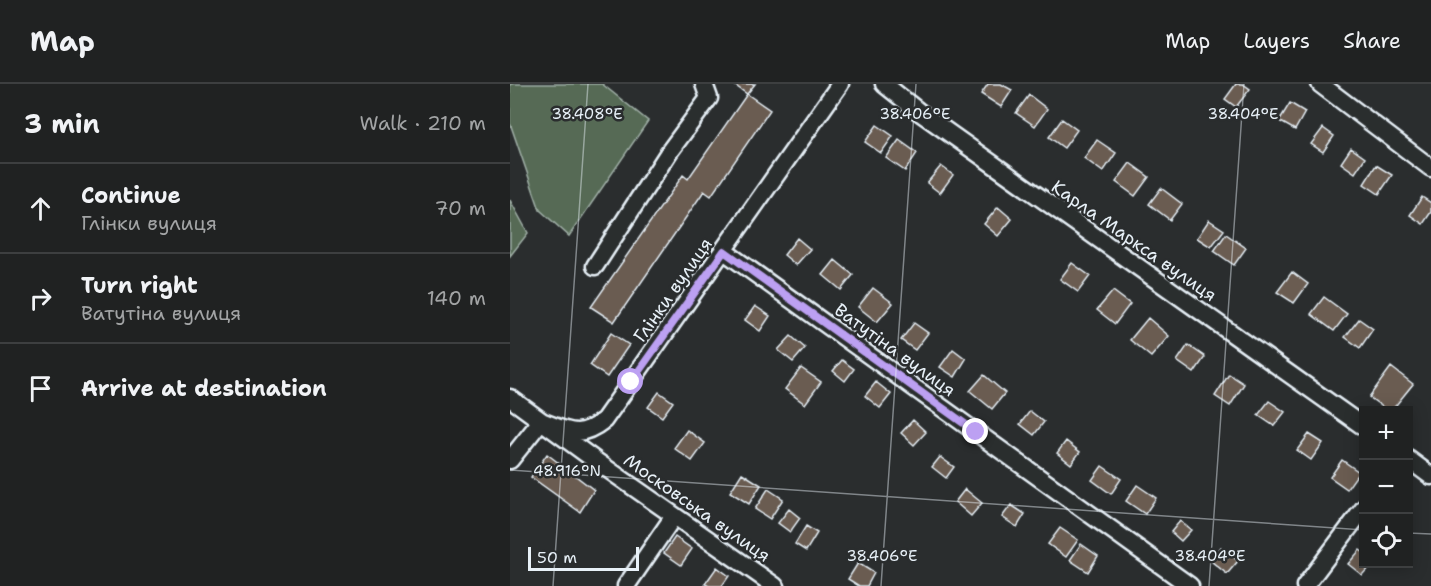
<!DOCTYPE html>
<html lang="en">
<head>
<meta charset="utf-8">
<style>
  :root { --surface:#202222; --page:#2d2f2f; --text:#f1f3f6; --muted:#a2a4a5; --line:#3d3f40 }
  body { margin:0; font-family:"Shantell Sans",sans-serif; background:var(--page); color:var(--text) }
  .controls { position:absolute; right:18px; bottom:18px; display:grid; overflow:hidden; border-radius:0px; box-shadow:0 3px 15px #0003 }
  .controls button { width:54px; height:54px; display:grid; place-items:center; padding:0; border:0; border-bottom:2px solid var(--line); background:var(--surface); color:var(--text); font:30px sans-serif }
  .scale { position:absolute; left:18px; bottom:15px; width:111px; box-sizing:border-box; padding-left:6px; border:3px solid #e8f1f8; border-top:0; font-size:16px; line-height:21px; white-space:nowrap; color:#e8f1f8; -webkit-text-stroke:4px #2a2d2e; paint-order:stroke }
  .stop { position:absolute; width:18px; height:18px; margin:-14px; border:4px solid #bca0f2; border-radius:50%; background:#fff }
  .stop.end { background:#bca0f2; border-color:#fff; box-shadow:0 2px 6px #0008 }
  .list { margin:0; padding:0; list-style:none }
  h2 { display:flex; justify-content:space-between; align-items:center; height:78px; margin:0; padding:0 24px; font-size:26px }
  h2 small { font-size:20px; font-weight:400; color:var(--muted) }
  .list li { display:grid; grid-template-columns:39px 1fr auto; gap:18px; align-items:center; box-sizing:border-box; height:90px; padding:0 24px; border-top:2px solid var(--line) }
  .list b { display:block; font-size:22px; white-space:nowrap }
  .list p { margin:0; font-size:20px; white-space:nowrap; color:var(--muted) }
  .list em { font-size:20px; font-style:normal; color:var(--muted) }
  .icon { flex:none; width:33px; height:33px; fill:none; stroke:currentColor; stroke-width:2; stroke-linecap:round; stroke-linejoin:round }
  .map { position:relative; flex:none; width:921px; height:502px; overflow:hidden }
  header { display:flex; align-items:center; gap:36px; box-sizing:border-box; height:84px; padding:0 30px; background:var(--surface); border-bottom:2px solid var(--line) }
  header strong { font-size:28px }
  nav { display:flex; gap:33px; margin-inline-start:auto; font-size:21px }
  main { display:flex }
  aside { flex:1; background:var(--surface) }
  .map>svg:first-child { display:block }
  .green { fill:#566b55; stroke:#9faea6; stroke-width:1.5 }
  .building { fill:#6a5c51; stroke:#e8f1f8; stroke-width:1.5 }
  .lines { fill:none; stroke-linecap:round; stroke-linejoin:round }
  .minor-casing { stroke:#e8f1f8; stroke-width:21 }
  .minor { stroke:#2a2d2e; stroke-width:16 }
  .route { stroke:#bca0f2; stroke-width:8 }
  .ticks { fill:none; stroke:#e8f1f8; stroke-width:1.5; stroke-opacity:0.45 }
  .labels { text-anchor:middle; stroke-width:5; stroke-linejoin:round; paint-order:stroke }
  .street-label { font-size:18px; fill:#e8f1f8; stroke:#2a2d2e }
  .ticks-label { font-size:15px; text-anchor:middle; fill:#e8f1f8; stroke:#2a2d2e; stroke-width:5; stroke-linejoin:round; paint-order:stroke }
</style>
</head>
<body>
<header>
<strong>Map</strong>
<nav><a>Map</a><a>Layers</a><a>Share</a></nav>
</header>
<main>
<aside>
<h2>3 min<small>Walk · 210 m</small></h2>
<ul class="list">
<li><svg class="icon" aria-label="ahead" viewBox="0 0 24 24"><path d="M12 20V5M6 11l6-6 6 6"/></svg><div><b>Continue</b><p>Глінки вулиця</p></div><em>70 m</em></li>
<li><svg class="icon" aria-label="right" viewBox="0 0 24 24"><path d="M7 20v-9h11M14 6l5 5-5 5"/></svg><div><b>Turn right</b><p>Ватутіна вулиця</p></div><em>140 m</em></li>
<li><svg class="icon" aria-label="arrive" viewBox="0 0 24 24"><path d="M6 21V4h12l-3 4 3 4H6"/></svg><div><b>Arrive at destination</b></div></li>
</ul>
</aside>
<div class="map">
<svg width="921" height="502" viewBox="0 0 921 502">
  <rect width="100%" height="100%" fill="#2a2d2e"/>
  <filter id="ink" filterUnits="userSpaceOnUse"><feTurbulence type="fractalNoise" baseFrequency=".0167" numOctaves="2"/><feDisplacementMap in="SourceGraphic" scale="12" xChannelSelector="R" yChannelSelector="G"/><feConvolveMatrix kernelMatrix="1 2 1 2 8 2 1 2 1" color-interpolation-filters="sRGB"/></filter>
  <g filter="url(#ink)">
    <path class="green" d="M0 0H92L138 37 59 152 30 126 0 39Z
      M0 116 18 149 0 172Z"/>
    <path class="building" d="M223 0H245L237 10Z
      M478 0H491L502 6 491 23 471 10Z
      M726 0H733L740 5 726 23 715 15Z
      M237 10 260 26 201 112 194 107 104 238 81 223 173 91 178 95Z
      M519 11 537 25 525 42 506 29Z
      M780 19 795 28 785 46 769 37Z
      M552 35 567 46 554 64 539 53Z
      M367 41 383 52 371 69 355 58Z
      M813 44 824 52 813 68 801 60Z
      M389 56 407 69 395 87 376 74Z
      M587 56 606 69 593 88 574 74Z
      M841 64 855 74 845 89 831 79Z
      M620 79 639 93 625 112 606 98Z
      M866 81 882 91 869 110 854 100Z
      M431 82 443 91 430 109 417 99Z
      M651 104 672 120 660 136 639 120Z
      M912 113 921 119V128L913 140 900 131Z
      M488 123 502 135 488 152 474 140Z
      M699 136 714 146 701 163 687 154Z
      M716 150 736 164 724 181 704 167Z
      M287 154 300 165 286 181 274 171Z
      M325 176 343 191 331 206 313 191Z
      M562 179 580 192 568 208 550 195Z
      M782 188 798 200 784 219 767 208Z
      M363 204 383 219 367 238 348 223Z
      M603 207 620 220 605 240 587 226Z
      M814 213 837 230 824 247 801 230Z
      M245 222 260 232 250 247 235 236Z
      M638 234 659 252 641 273 620 256Z
      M849 235 863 245 850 264 835 253Z
      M404 239 418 249 405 266 391 256Z
      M101 249 119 261 97 293 80 281Z
      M281 252 295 264 283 278 268 266Z
      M678 261 695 273 684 289 667 277Z
      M443 265 456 275 445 293 430 283Z
      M332 276 344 285 335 297 323 287Z
      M881 283 903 300 882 326H877L859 313Z
      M291 284 311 298 295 320 275 305Z
      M719 290 734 300 720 322 705 312Z
      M474 291 495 309 482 325 460 307Z
      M366 298 381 310 370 324 355 312Z
      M149 308 163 318 152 333 138 323Z
      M759 317 775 328 764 342 748 331Z
      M520 327 534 338 524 351 510 340Z
      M403 336 416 348 404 361 391 349Z
      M177 346 195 359 182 377 164 364Z
      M799 350 813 359 801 376 787 366Z
      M556 357 570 368 561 380 547 369Z
      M37 370 84 406 70 428 21 393Z
      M430 373 444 383 436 394 422 383Z
      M832 376 849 388 837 405 820 393Z
      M592 382 611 395 601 410 582 396Z
      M232 389 251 401 239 420 220 408Z
      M627 401 646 414 635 430 616 417Z
      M258 405 273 415 260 435 245 425Z
      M455 405 472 419 461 432 445 418Z
      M501 421 515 430 507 443 492 433Z
      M279 425 290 434 280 448 268 439Z
      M670 437 681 446 671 457 661 448Z
      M296 442 307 449 296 467 285 460Z
      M550 444 568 456 556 473 538 460Z
      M165 453 182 465 171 481 154 469Z
      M571 460 588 472 578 488 560 476Z
      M711 463 728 477 717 490 701 477Z
      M850 466 854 469V480H862L852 491 838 480Z
      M348 479 364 489 357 502H349L338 495Z
      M207 483 219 492 212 502H199L195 500Z"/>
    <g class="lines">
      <defs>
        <path id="minor" d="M374 0 408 27 854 343
          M810 0 921 84
          M214 167 680 502
          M85 182 159 68 199 14 194 0
          M0 314 86 377 265 502
          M898 375 921 392
          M0 376 31 337C58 347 69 356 94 336L330 0
          M116 502 164 432
          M795 502 854 424"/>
      </defs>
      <use href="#minor" class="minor-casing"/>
      <use href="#minor" class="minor"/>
    </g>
  </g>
  <g class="lines" filter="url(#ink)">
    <path class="route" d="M121 298 214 167 466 348"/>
  </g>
  <path class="ticks" d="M0 386 854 446M898 449 921 450M43 502 78 0M371 502 406 0M699 502 734 0"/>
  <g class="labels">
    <g class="street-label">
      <text transform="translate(624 157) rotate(35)" y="6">Карла Маркса вулиця</text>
      <text transform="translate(163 206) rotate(-55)" y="6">Глінки вулиця</text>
      <text transform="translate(385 266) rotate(36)" y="6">Ватутіна вулиця</text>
      <text transform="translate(187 424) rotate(35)" y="6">Московська вулиця</text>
    </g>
  </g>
  <g class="ticks-label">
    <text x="77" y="35">38.408°E</text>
    <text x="405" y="35">38.406°E</text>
    <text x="733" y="35">38.404°E</text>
    <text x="57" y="392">48.916°N</text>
    <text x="372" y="477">38.406°E</text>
    <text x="700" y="477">38.404°E</text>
  </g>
</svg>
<div class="controls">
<button>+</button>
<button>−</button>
<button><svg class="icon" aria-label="locate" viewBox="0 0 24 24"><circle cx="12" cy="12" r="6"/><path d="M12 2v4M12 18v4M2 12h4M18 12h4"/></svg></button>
</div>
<div class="scale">50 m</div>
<div class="stop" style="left:121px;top:298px"></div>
<div class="stop end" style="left:466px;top:348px"></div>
</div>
</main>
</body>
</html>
